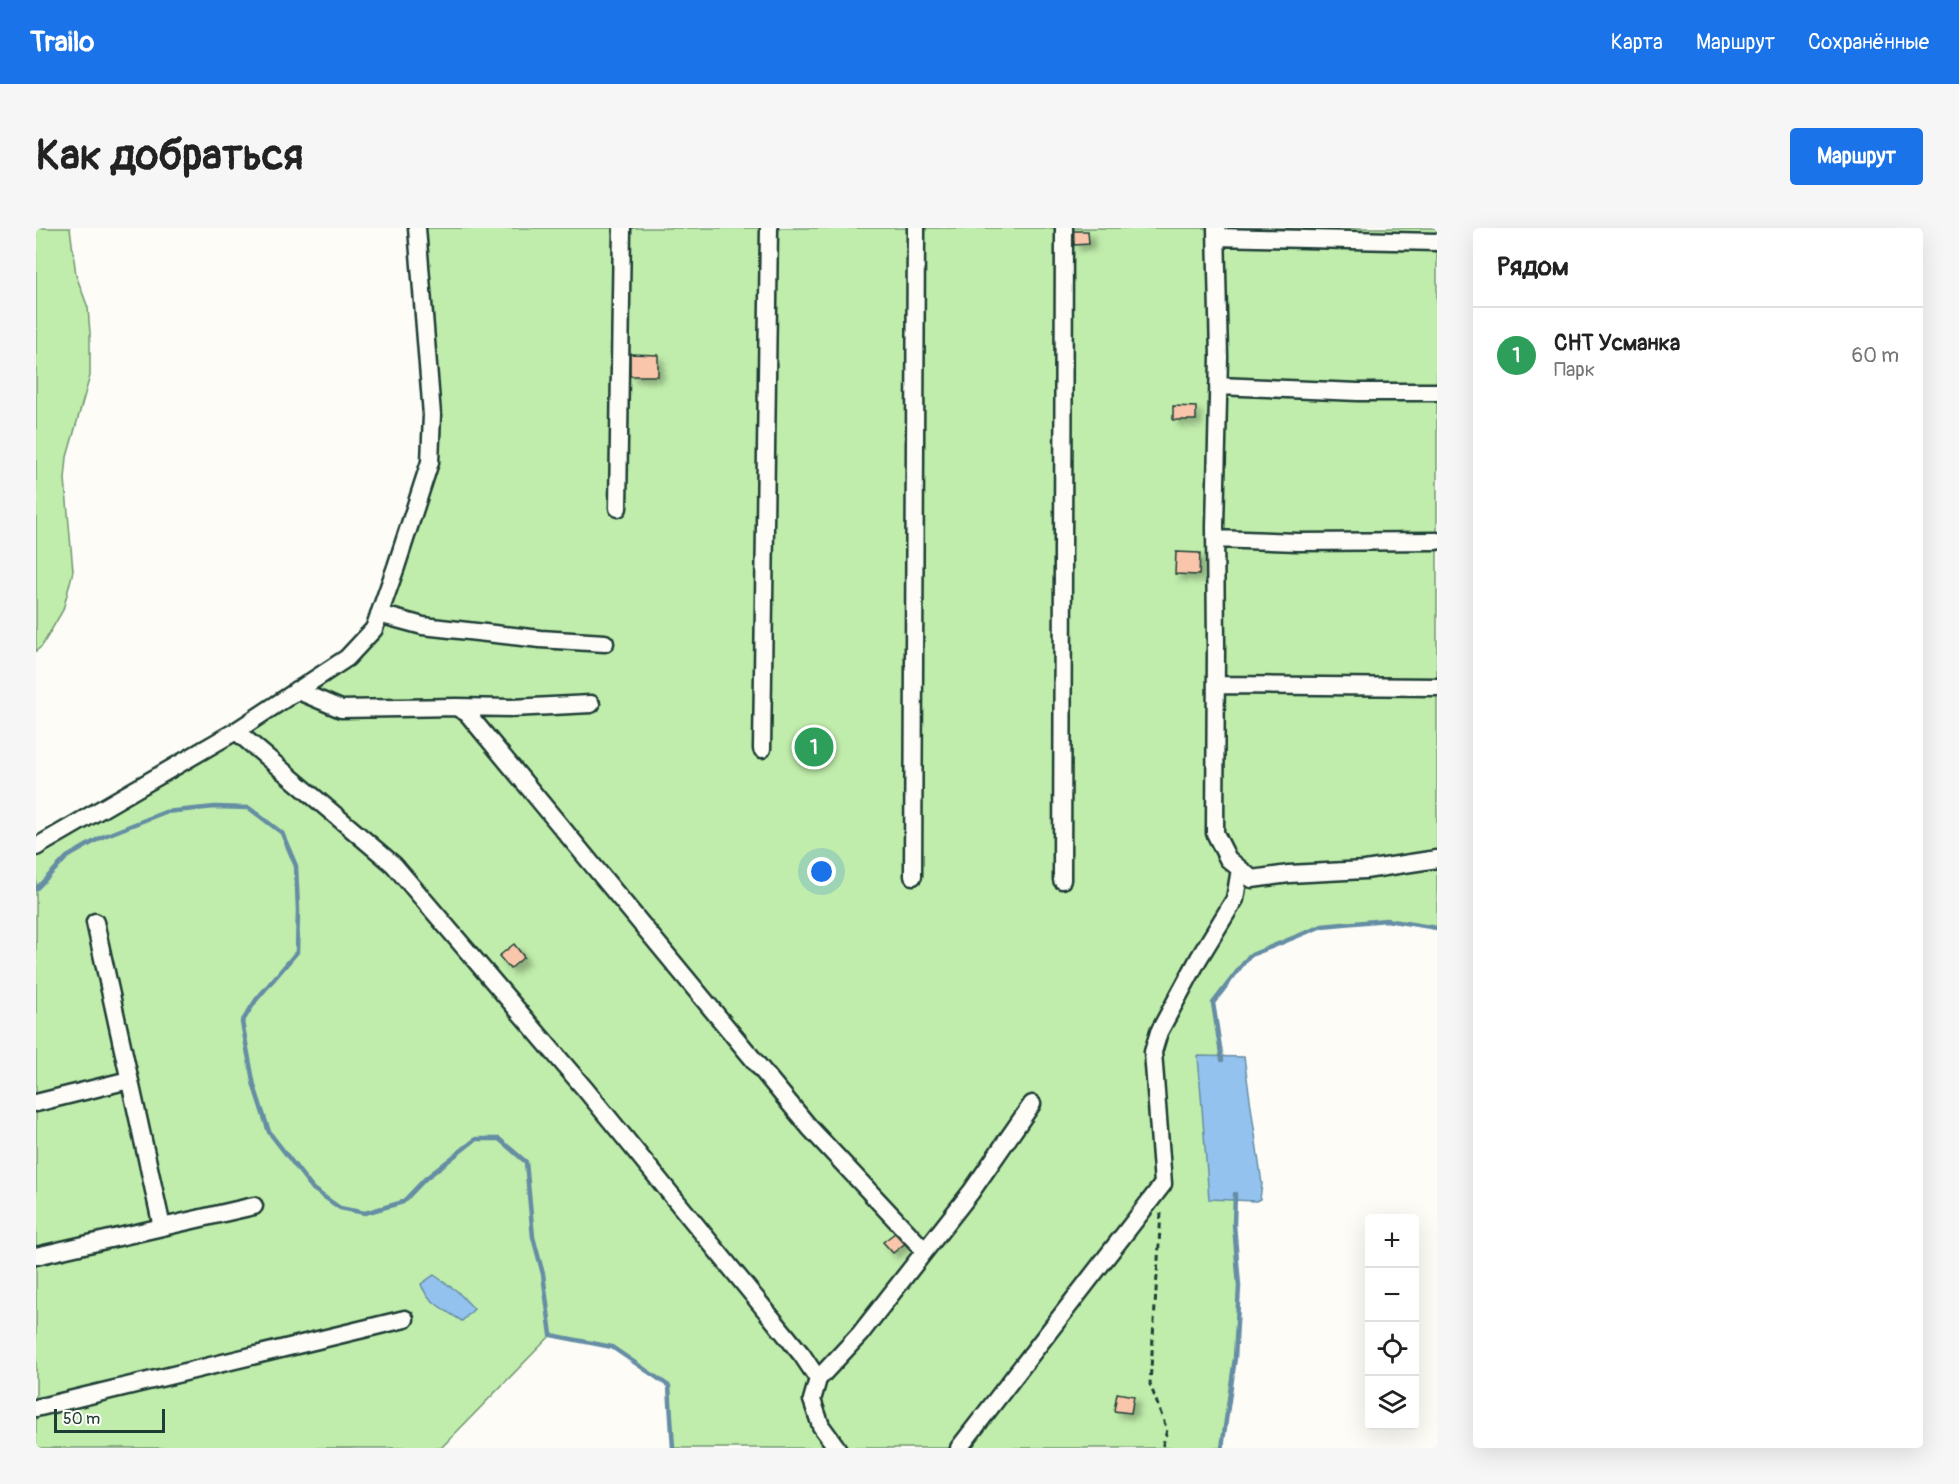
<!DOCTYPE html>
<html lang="ru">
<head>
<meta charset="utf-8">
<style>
  :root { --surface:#fff; --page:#f6f6f6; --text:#222; --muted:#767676; --line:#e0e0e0; --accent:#1a73e8 }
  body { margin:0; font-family:Pangolin,sans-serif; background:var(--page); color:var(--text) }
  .controls { position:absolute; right:18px; bottom:18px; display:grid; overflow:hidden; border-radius:6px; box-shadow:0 6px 24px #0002 }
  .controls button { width:54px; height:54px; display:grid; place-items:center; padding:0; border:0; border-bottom:2px solid var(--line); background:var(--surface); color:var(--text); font:30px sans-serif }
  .scale { position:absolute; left:18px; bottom:15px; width:111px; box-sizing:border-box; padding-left:6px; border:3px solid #1f3d34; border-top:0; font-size:16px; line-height:21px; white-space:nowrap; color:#1f3d34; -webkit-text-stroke:4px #fdfcf7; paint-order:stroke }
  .you { position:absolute; left:786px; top:644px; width:21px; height:21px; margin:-15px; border:4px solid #fff; border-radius:50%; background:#1a73e8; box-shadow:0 0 0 9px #1a73e833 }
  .badge { display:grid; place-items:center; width:39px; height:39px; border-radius:50%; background:var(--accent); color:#fff; font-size:20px; font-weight:700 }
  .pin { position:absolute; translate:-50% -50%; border:3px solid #fff; box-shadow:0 2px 6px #0006 }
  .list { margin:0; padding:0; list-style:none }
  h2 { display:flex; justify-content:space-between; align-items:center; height:78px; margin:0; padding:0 24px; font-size:26px }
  h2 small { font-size:20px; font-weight:400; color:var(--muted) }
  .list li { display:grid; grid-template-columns:39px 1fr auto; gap:18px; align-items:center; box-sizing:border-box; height:96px; padding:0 24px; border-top:2px solid var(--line) }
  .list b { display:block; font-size:22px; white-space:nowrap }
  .list p { margin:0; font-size:20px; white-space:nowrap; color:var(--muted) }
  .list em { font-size:20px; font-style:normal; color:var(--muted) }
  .icon { flex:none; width:33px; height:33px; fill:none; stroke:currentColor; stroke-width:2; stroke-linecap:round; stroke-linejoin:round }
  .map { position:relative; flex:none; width:1401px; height:1220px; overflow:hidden; border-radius:6px }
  header { display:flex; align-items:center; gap:36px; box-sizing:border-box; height:84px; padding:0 30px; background:var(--accent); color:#fff }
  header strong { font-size:28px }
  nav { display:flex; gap:33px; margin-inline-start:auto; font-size:21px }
  .intro { display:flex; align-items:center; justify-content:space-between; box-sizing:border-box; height:144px; padding:0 36px }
  h1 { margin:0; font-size:42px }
  .button { padding:15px 27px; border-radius:6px; background:var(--accent); color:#fff; font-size:21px; font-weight:700 }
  main { display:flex; gap:36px; padding:0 36px }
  aside { flex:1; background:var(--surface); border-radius:6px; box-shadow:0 6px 24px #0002 }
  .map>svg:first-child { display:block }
  .green { fill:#c0edab; stroke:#709570; stroke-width:1.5 }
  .water { fill:#94c2ee; stroke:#658da4; stroke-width:1.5 }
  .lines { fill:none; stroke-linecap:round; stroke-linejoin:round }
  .stream { stroke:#658da4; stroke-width:4.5 }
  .building { fill:#fac6ab; stroke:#1f3d34; stroke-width:1.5; filter:url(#shadow) }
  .street-casing { stroke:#1f3d34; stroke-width:21 }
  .path { stroke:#1f3d34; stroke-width:3; stroke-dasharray:6 4.5; stroke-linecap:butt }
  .street { stroke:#fdfcf7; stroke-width:16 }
</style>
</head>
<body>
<header>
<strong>Trailo</strong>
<nav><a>Карта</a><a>Маршрут</a><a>Сохранённые</a></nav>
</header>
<div class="intro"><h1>Как добраться</h1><a class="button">Маршрут</a></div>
<main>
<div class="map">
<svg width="1401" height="1220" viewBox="0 0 1401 1220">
  <defs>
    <filter id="shadow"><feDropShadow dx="5.5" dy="5.5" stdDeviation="3" flood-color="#0004"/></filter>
  </defs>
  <rect width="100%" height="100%" fill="#fdfcf7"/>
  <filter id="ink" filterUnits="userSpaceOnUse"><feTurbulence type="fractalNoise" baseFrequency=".0167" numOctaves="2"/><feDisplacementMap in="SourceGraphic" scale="12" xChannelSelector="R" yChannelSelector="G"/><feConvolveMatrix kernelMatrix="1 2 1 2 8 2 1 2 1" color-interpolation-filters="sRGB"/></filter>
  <g filter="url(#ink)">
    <path class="green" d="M0 0H34L40 47 52 80 54 105V148L31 229 29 251 37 343 27 382 6 418 0 423Z
      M378 0H1401V700L1350 692 1286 698 1213 728 1177 775 1191 865 1199 964 1198 996 1203 1058 1199 1130 1186 1220H637L632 1158 576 1119 515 1107 405 1220H0V611L309 427 334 398 389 234 391 187Z"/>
    <path class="water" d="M1162 828 1208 829 1226 956 1224 971 1220 973 1173 971Z
      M398 1047 421 1063 438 1081 426 1093C412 1084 390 1073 385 1056Z"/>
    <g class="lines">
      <path class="stream" d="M0 661 31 629 66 609 129 584 179 579 213 580 246 605 260 638 262 682 261 724 220 772 206 794 218 858 233 904 277 961 304 980 329 985 367 974 389 951 440 911H463L490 934 497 1009 507 1046 515 1107 576 1119 633 1158 637 1220
        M1186 832 1177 775 1213 728 1286 698 1350 692 1401 700
        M1186 1220 1199 1130 1203 1058 1198 996 1199 966"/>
    </g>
    <path class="building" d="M1037 3H1052L1053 16 1038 17Z
      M594 126 622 127V148H594Z
      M1137 178 1160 179V192H1137Z
      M1140 324 1164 325 1163 347 1139 346Z
      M478 716 488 729 474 741 463 728Z
      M863 1002 872 1013 857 1025 847 1014Z
      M1081 1165 1098 1168 1095 1185 1078 1183Z"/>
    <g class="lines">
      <defs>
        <path id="street" d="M1180 0 1183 129 1179 299 1180 419 1179 605 1192 631 1216 651 1253 646 1329 642 1401 631
          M1180 9 1401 14
          M1182 158 1322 164H1401
          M582 280 586 0
          M1179 311 1262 314 1401 313
          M343 386 387 398 504 411 569 415
          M1180 457 1401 459
          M260 462 305 481 420 479 431 485 774 900 888 1022
          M420 479 476 480 555 476
          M200 503 358 637 549 861 766 1127 782 1151 776 1172 785 1198 801 1220
          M726 521 733 0
          M0 619 200 503 311 430 338 401 360 339 394 234 396 187 381 0
          M877 648 880 0
          M1026 652 1028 0
          M59 694 126 999
          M0 875 93 852
          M0 1028 218 978
          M782 1151 824 1106 935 964 996 876
          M0 1180 369 1091
          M923 1220 1127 956 1117 824 1123 804 1163 730 1199 671 1204 641"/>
      </defs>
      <use href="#street" class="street-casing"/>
      <path class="path" d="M1125 985 1114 1156 1131 1202 1126 1220"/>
      <use href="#street" class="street"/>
    </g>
  </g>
</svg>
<div class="controls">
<button>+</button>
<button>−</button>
<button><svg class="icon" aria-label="locate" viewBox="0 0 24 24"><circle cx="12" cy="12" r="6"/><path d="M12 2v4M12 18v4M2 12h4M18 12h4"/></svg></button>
<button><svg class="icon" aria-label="layers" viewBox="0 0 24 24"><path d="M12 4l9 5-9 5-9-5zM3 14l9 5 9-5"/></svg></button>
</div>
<div class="scale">50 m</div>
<div class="you"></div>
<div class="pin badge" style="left:778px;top:519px;background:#2e9e5b">1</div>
</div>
<aside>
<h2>Рядом<small></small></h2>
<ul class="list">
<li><span class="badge" style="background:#2e9e5b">1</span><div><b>СНТ Усманка</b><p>Парк</p></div><em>60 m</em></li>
</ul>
</aside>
</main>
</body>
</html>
